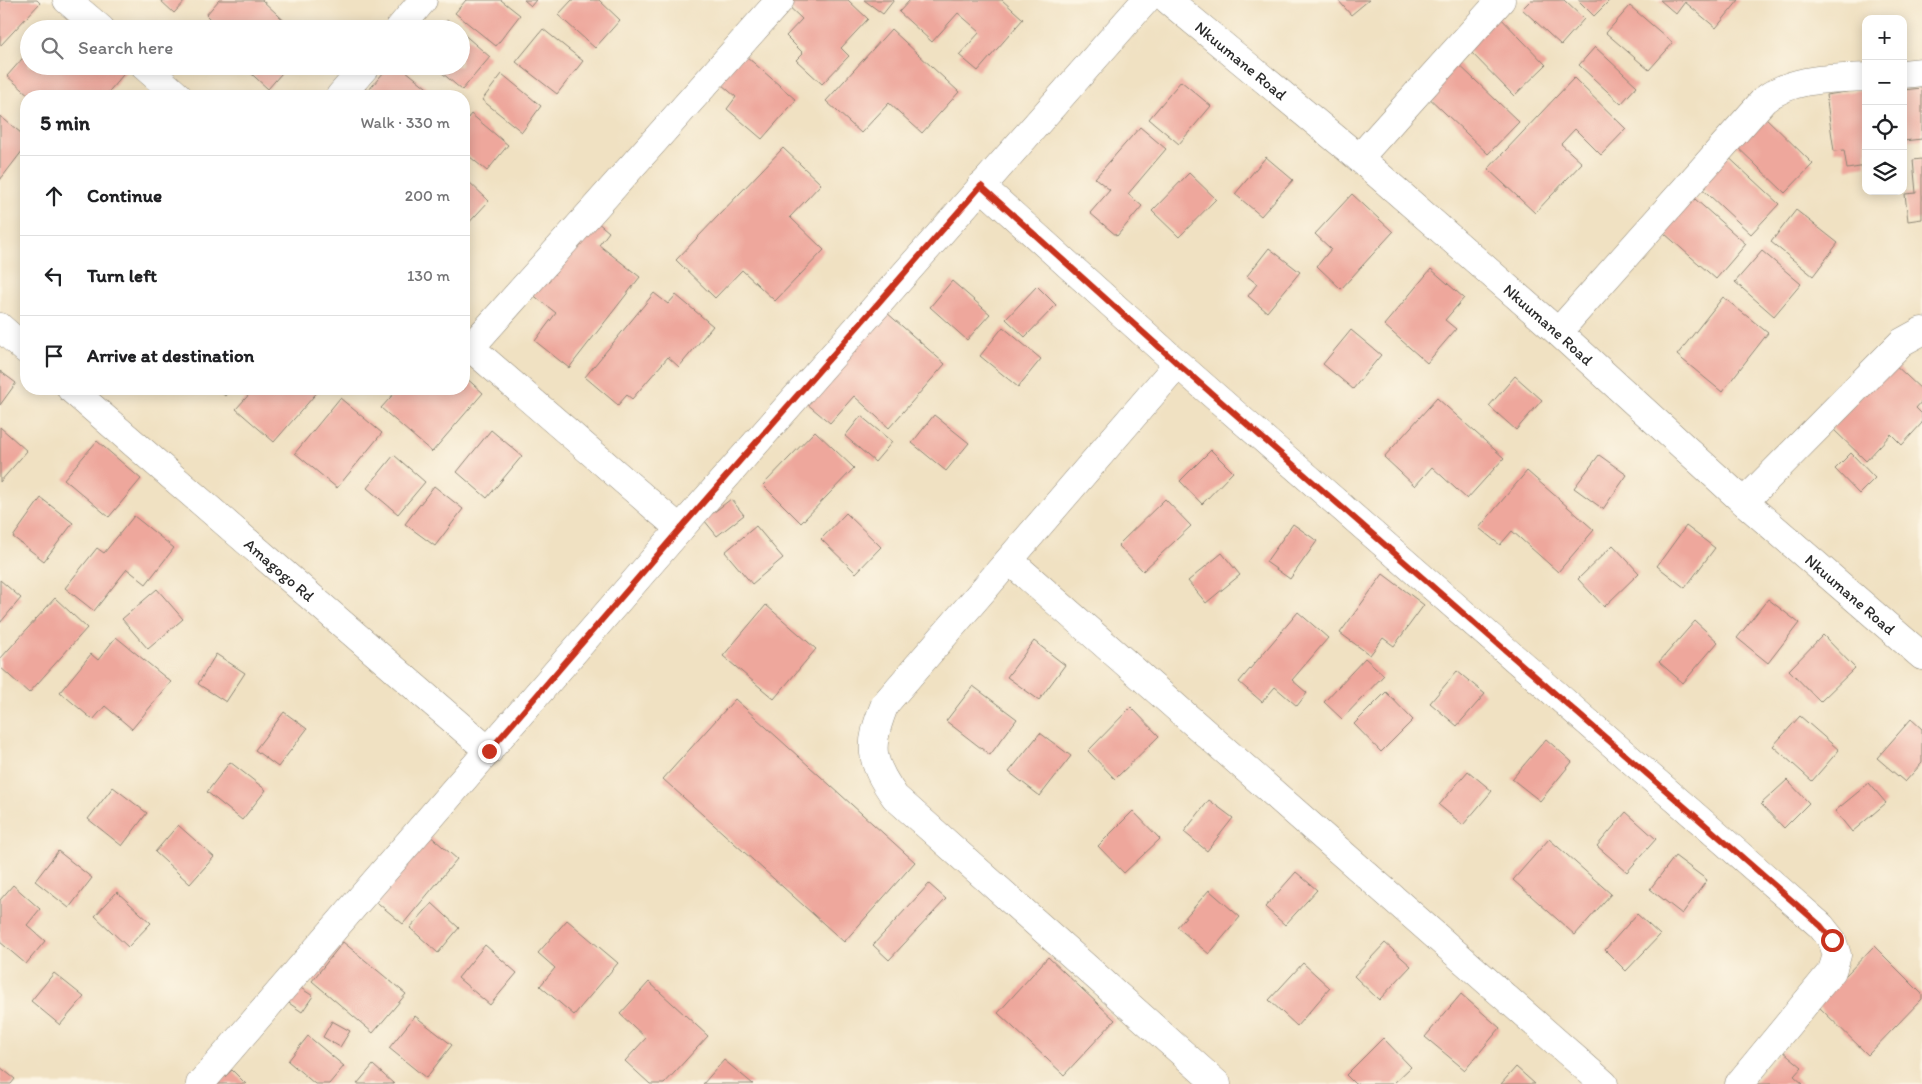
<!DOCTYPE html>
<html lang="en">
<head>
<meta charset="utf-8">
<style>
  :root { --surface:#fff; --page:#f6f6f6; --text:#202124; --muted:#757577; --line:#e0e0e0 }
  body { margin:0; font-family:Itim,sans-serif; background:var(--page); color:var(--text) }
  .controls { position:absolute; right:15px; top:15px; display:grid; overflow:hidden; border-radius:10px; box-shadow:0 2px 12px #0003 }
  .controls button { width:45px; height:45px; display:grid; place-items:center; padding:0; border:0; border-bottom:1px solid var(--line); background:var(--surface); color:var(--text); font:25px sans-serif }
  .stop { position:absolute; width:15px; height:15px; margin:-11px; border:4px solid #c8321e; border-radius:50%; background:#fff }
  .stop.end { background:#c8321e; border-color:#fff; box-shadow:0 1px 5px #0008 }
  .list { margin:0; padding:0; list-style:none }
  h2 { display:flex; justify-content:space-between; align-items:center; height:65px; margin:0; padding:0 20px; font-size:21px }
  h2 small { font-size:16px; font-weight:400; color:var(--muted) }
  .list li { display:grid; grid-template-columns:32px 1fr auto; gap:15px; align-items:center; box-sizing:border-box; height:80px; padding:0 20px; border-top:1px solid var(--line) }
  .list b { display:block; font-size:19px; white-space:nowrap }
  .list em { font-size:16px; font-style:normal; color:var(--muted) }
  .icon { flex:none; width:28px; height:28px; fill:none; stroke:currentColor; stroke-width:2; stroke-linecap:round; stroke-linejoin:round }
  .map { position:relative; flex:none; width:1922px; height:1084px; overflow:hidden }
  .search { position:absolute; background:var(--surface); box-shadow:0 2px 12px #0003; left:20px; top:20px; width:450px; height:55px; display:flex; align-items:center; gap:12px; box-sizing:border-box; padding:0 18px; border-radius:28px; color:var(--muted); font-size:19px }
  .panel { position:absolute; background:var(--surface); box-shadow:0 2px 12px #0003; left:20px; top:90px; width:450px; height:305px; border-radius:20px }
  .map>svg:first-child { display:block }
  .building { fill:#eea79c }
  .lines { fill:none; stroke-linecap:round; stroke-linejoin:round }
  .minor-casing { stroke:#8e8676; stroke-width:29 }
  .minor { stroke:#fff; stroke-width:28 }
  .route { stroke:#c8321e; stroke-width:6 }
  .labels { text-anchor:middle; stroke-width:4; stroke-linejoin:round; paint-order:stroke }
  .street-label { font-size:16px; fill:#2b2b2b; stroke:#fcf5e5 }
</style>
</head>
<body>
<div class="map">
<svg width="1922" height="1084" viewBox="0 0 1922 1084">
  <rect width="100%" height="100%" fill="#fcf5e5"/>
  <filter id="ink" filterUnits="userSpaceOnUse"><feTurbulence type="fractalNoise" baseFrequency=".02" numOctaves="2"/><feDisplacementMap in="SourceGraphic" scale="10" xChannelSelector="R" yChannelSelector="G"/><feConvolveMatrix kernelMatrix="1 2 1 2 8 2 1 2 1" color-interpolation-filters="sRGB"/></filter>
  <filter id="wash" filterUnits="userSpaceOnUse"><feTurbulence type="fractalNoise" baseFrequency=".0096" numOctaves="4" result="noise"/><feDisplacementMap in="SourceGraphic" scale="20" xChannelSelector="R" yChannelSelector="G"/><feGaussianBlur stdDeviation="1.12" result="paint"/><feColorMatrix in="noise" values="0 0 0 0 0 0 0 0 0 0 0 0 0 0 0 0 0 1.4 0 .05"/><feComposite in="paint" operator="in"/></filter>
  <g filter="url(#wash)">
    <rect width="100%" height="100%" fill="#f0e1c2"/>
    <g id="blocks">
      <path class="building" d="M0 0H37L40 3 0 46Z
        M160 0H186L174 13Z
        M219 0H262L293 29H220L206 15Z
        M466 0H501L520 15 496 46 455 13Z
        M524 0H536L531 6Z
        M572 0H599L620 20 595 48 558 15Z
        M784 0H848L868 19 841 48 849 56 822 84 796 60 803 53 786 36 802 19 783 1Z
        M864 0H894L883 14Z
        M910 0H1002L1023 19 978 71 959 55 980 32 958 13 932 42 899 12Z
        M1338 0H1369L1351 15Z
        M1531 0H1564L1584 19 1561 45 1522 9Z
        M1578 0H1610L1594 16Z
        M1660 0H1739L1716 28 1685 2 1676 14Z
        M1630 6 1673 43 1649 70 1606 33Z
        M1496 13 1546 65 1514 96 1463 44Z
        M447 20 457 29H439Z
        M543 29 583 61 557 94 516 62Z
        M891 29 959 92 922 133 889 103 861 133 826 101Z
        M461 32 490 57 462 90 434 66H461Z
        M1595 47 1637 86 1621 104 1579 65Z
        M738 49 796 100 762 139 727 109 736 97 714 78Z
        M29 51V66H127L129 68 105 96H30L7 76Z
        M1453 59 1519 122 1488 154 1423 92Z
        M243 66H288L268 89Z
        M389 66H400L437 96H351L361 85 368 91Z
        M502 74 541 106 522 132 482 100Z
        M1574 78 1626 129 1601 155 1575 129 1561 144 1582 163 1535 213 1488 169Z
        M1181 81 1211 106 1179 144 1149 119Z
        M1922 88V139L1903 141V90Z
        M1866 89V166L1847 169 1844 150 1834 151 1826 95Z
        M1759 111 1813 164 1785 193 1731 141Z
        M471 114 508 145 487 171 464 152V123Z
        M0 116 26 137V146L0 180Z
        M1140 127 1166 149 1128 194 1142 206 1117 236 1090 213 1110 190 1095 178Z
        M783 148 821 184 790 217 824 250 775 301 742 270 715 298 676 260Z
        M1723 152 1779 204 1751 234 1695 182Z
        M1266 157 1293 180 1261 216 1235 194Z
        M1922 159V219L1908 221 1905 194 1916 193 1913 160Z
        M1189 173 1216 199 1179 237 1152 211Z
        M464 177 489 201 464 228Z
        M1687 192 1746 244 1716 279 1656 226Z
        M1352 194 1393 232 1341 289 1317 266 1331 249 1315 234Z
        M1796 210 1838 243 1813 276 1771 242Z
        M591 217 609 232 599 245 640 277 569 368 535 341 556 313 532 294Z
        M1269 248 1300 272 1267 312 1248 296 1257 284 1247 276Z
        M1762 251 1801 284 1774 316 1735 282Z
        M1431 269 1464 298 1445 320 1456 329 1427 363 1384 325Z
        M952 281 990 314 967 340 930 307Z
        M1037 286 1056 305 1025 337 1006 319Z
        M654 293 668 304 676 295 713 326 679 367 668 357 632 399 627 395 618 405 585 377Z
        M1723 297 1768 333 1722 392 1677 355Z
        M886 312 945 364 889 428 854 396 830 423 806 403Z
        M1003 327 1041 359 1018 387 980 356Z
        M1351 330 1381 355 1353 389 1323 364Z
        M1892 362 1922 390V401L1916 408 1922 414V423L1902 445 1891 434 1866 461 1832 428Z
        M0 371 16 383 0 405Z
        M464 376 483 393 432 452 381 408 398 389H464Z
        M1515 376 1542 400 1516 430 1489 406Z
        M217 389H231L225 396Z
        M254 389H320L274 442 236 409Z
        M340 398 382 433 337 488 295 453Z
        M1437 398 1504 458 1467 499 1432 467 1415 486 1384 457Z
        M934 415 969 443 946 471 912 443Z
        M861 416 892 442 875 462 845 436Z
        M0 427 27 451 0 482Z
        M491 430 522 456 487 498 457 472Z
        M815 431 854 468 801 523 763 485Z
        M97 441 141 479 109 517 64 479Z
        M1211 450 1233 472 1202 504 1180 481Z
        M1851 453 1875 478 1859 494 1835 469Z
        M394 455 425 482 398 514 367 488Z
        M1599 455 1627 475 1603 509 1574 488Z
        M1527 471 1594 530 1558 572 1512 531 1500 545 1479 528Z
        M434 486 463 509 435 546 405 524Z
        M41 498 73 523 44 561 13 537Z
        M731 499 744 515 717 536 704 520Z
        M1165 499 1191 526 1143 571 1118 545Z
        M846 513 881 547 856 573 821 539Z
        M134 516 174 548 146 584 127 569 94 611 65 588 97 548 104 553Z
        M1293 524 1317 541 1290 579 1266 562Z
        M756 526 783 558 752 584 725 552Z
        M1686 526 1715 548 1685 588 1657 566Z
        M1613 545 1639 573 1604 607 1578 579Z
        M1222 553 1240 575 1206 603 1188 581Z
        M1383 574 1424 605 1394 646 1383 638 1370 655 1340 633Z
        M0 580 21 598 0 623Z
        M157 589 183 619 148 649 122 619Z
        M55 598 87 628 29 693 0 667V659Z
        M1768 599 1799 623 1768 663 1737 638Z
        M766 605 816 649 774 699 723 656Z
        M1298 612 1328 638 1292 680 1307 693 1297 706 1275 687 1262 702 1239 682Z
        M1695 621 1718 642 1683 683 1659 662Z
        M1823 635 1855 668 1820 702 1789 670Z
        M116 637 171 682 132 729 105 706 93 720 60 692 91 654 98 660Z
        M1034 641 1065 665 1039 700 1007 677Z
        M216 654 245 673 226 702 198 684Z
        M1365 658 1384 675 1342 719 1324 702Z
        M1457 671 1485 694 1457 726 1430 703Z
        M973 686 1017 719 990 755 946 721Z
        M1386 692 1413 720 1381 752 1354 724Z
        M735 699 915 862 844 942 663 779Z
        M1131 707 1159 736 1115 779 1088 751Z
        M284 712 307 729 278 767 255 750Z
        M1800 716 1839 750 1812 781 1773 746Z
        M1911 719 1922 729V763L1905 782 1877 758Z
        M1040 733 1071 756 1040 796 1009 772Z
        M1546 739 1572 762 1540 801 1512 779Z
        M230 762 266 790 242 820 207 792Z
        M1468 771 1492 791 1463 825 1439 805Z
        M1787 780 1809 803 1784 828 1761 804Z
        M1869 783 1886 803 1852 832 1835 811Z
        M113 787 147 813 122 846 88 819Z
        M1209 800 1233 818 1207 851 1184 832Z
        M1133 811 1160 839 1124 873 1098 846Z
        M1626 812 1656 839 1627 872 1597 846Z
        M178 825 214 857 190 884 155 852Z
        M428 834 457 859 403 924 373 899Z
        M1549 839 1611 894 1575 935 1513 880Z
        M58 851 92 878 69 908 35 881Z
        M1675 856 1707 880 1682 914 1650 889Z
        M1296 872 1317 890 1285 925 1265 907Z
        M929 884 946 899 889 960 873 945Z
        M13 885 40 909 27 925 45 941 26 964 0 942V900Z
        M1209 890 1240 917 1209 954 1177 927Z
        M117 892 151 923 128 947 95 916Z
        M432 903 459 928 438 953 410 928Z
        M1637 914 1660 935 1626 971 1605 950Z
        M567 920 618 963 574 1015 540 986 555 968 538 953Z
        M343 942 406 994 373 1033 312 981Z
        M1385 943 1411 966 1379 1000 1354 976Z
        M485 945 517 973 490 1005 458 978Z
        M1874 946 1922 994V999L1868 1055 1817 1005Z
        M1048 957 1115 1020 1064 1075 998 1013Z
        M1303 963 1330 988 1297 1026 1269 1000Z
        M54 973 84 997 60 1025 31 1001Z
        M649 982 708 1036 664 1084H650L625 1061 646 1038 620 1014Z
        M296 985 313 996 302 1012 286 1001Z
        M1461 994 1500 1028 1465 1070 1425 1037Z
        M415 1016 452 1045 426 1078 389 1048Z
        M332 1021 350 1031 340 1047 323 1037Z
        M308 1036 344 1066 329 1084H315L288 1061Z
        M1383 1038 1411 1067 1393 1084H1355L1346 1075Z
        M1783 1051 1802 1067 1794 1076 1803 1084H1753Z
        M724 1060 753 1084H703Z
        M373 1065 394 1084H357Z
        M0 1067 15 1079 11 1084H0Z
        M1516 1067 1535 1084H1501Z
        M232 1070 246 1084H217Z"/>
    </g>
  </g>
  <g filter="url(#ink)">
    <use href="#blocks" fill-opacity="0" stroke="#8e8676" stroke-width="1"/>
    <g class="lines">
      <defs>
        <g id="minor">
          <path d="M67 0 101 29"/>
          <path id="s1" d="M1168 0 1359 158 1558 332 1744 502 1922 656"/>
          <path d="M399 29 423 0"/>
          <path d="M144 66 178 96"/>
          <path d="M1903 74 1922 72"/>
          <path d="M340 96 366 66"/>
          <path d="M1359 158 1501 0"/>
          <path d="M981 186 1178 364 1821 926 1832 940 1837 955 1832 971 1739 1084"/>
          <path d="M0 327 26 350"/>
          <path d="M1558 332 1764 100C1793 77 1831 79 1866 77"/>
          <path d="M464 342 680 529"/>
          <path d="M470 348 780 0"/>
          <path d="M1178 364 885 704C868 746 869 760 895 797L1217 1084"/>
          <path id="s2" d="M71 389 489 751"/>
          <path d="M1744 502 1902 342 1922 331"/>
          <path d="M1010 561 1604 1084"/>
          <path d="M200 1084 680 529 1146 0"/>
        </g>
      </defs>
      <use href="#minor" class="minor-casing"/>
      <use href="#minor" class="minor"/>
    </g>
  </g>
  <g class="lines" filter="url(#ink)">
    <path class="route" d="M489 751 680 529 981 186 1178 364 1821 926 1832 940"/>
  </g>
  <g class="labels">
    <g class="street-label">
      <text dy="6" stroke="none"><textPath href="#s1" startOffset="95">Nkuumane Road</textPath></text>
      <text dy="6" stroke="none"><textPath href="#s1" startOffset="500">Nkuumane Road</textPath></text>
      <text dy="6" stroke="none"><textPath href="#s2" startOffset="276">Amagogo Rd</textPath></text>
      <text dy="6" stroke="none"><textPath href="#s1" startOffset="905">Nkuumane Road</textPath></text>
    </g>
  </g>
</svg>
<div class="controls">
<button>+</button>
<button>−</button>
<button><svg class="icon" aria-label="locate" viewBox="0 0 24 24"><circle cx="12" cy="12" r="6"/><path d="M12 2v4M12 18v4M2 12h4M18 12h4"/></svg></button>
<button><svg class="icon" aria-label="layers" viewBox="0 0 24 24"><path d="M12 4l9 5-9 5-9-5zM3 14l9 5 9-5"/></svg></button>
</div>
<div class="stop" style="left:1832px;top:940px"></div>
<div class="stop end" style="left:489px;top:751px"></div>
<div class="search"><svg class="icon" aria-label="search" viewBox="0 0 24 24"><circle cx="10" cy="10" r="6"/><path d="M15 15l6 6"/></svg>Search here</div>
<section class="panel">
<h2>5 min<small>Walk · 330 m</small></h2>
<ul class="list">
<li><svg class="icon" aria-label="ahead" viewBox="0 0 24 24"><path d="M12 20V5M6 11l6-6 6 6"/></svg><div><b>Continue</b></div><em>200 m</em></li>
<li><svg class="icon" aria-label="left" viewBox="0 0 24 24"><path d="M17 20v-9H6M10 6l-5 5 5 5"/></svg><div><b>Turn left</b></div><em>130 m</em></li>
<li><svg class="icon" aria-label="arrive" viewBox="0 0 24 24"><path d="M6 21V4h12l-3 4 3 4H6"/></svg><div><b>Arrive at destination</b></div></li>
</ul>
</section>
</div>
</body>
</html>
